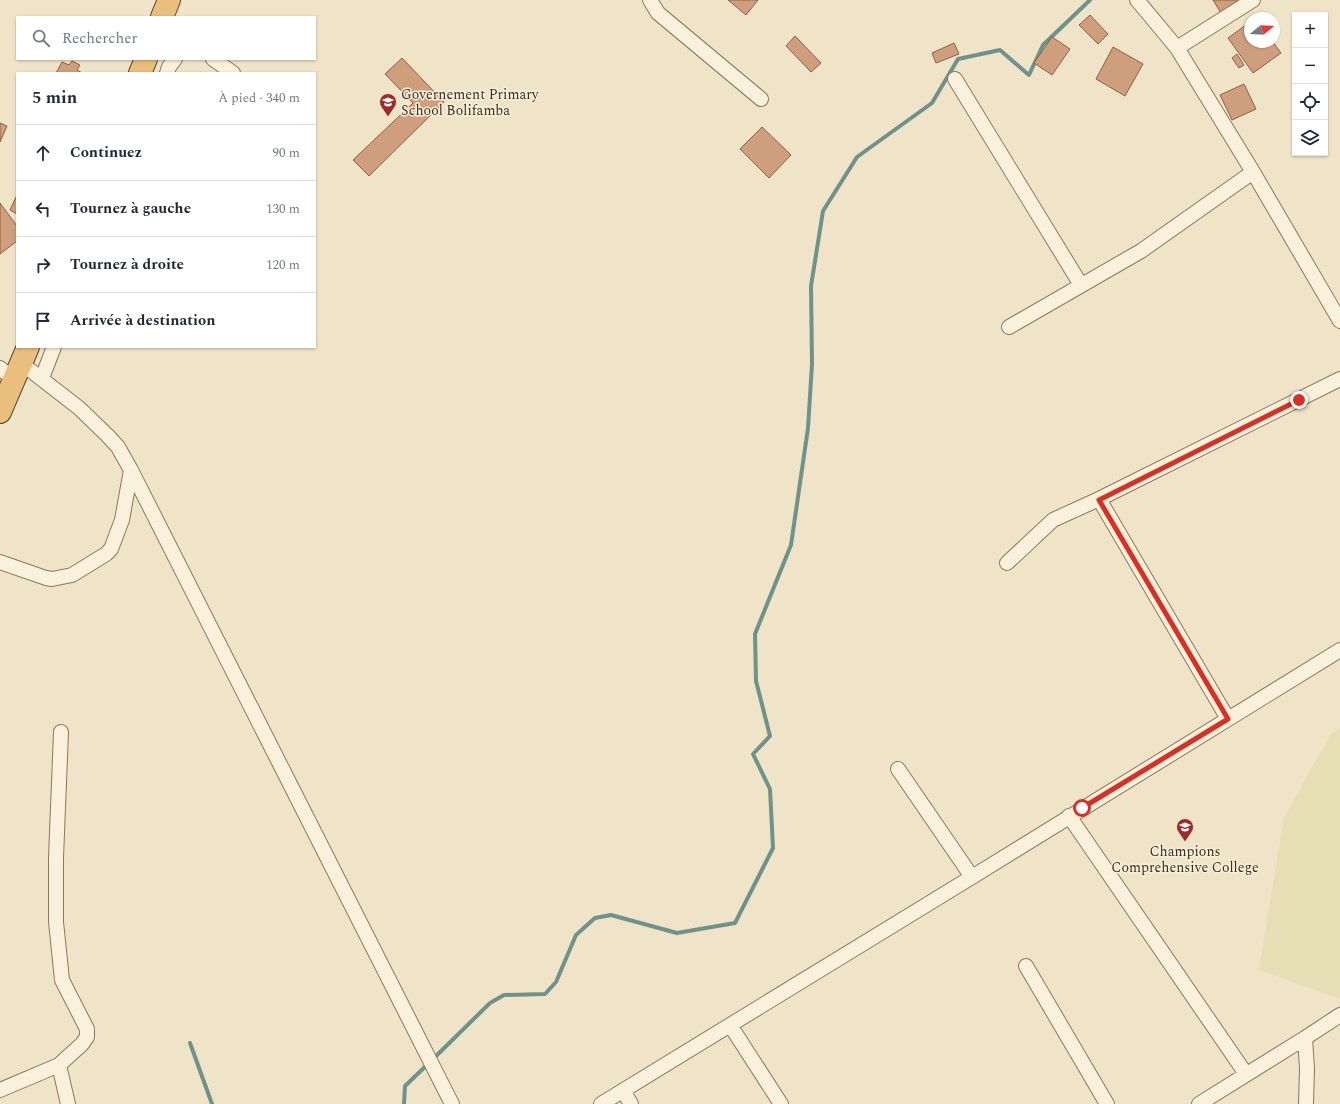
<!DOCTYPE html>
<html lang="fr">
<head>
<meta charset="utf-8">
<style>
  :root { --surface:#fff; --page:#f6f6f7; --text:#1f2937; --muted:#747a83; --line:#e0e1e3 }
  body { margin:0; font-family:Spectral,serif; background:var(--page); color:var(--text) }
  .controls { position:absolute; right:12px; top:12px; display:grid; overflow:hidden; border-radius:0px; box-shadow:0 1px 3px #0004 }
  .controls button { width:36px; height:36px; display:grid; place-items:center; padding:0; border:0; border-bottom:1px solid var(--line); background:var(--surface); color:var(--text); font:20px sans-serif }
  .compass { position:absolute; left:1244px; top:12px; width:36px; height:36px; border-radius:50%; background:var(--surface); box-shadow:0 1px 3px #0004; rotate:72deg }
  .stop { position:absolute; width:12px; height:12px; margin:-9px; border:3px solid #d93025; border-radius:50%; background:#fff }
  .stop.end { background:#d93025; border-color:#fff; box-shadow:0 1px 4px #0008 }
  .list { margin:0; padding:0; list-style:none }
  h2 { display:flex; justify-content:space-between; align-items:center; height:52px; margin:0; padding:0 16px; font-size:17px }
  h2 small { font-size:13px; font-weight:400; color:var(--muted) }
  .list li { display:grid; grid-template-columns:26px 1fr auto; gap:12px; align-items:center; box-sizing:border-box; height:56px; padding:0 16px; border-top:1px solid var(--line) }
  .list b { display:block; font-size:15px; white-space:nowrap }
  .list em { font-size:13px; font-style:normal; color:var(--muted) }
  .icon { flex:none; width:22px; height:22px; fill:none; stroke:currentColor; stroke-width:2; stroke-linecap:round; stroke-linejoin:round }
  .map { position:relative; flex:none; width:1340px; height:1104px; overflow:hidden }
  .search { position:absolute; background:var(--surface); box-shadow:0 1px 3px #0004; left:16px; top:16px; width:300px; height:44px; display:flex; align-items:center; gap:10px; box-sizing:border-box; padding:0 14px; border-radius:0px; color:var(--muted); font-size:15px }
  .panel { position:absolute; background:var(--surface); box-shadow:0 1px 3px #0004; left:16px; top:72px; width:300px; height:276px; border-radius:0px }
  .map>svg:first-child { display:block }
  .farmland { fill:#e6deb5 }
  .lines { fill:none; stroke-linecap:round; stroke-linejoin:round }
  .stream { stroke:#6f938a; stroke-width:4 }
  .building { fill:#cf9f7d; stroke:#8d5f41 }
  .minor-casing { stroke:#8d765c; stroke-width:16 }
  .trunk-casing { stroke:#5b4430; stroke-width:24 }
  .minor { stroke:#faf1dc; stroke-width:14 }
  .trunk { stroke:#eabe7c; stroke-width:22 }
  .route { stroke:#d93025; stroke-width:5 }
  .labels { text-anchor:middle; stroke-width:3; stroke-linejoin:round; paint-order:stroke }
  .poi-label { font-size:14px; fill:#3d2e20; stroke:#f7eed8; text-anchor:start }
</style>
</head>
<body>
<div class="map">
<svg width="1340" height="1104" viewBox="0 0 1340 1104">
  <rect width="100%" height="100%" fill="#f0e4c8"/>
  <path class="farmland" d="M1340 727V999L1259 970 1284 817 1331 734Z"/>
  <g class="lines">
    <path class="stream" d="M190 1043 212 1104
      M433 1059 490 1003 504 995 545 994 556 982 576 935 595 918 611 915 677 933 735 923 773 848 770 789 753 754 770 736 756 681 755 634 791 545 808 428 812 364 811 286 823 211 857 157 932 103 958 59 1000 50 1029 75 1043 45 1090 0
      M404 1104 405 1086 428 1064"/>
  </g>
  <path class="building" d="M728 0H758L746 15Z
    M1213 0H1242L1221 13Z
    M1090 15 1108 34 1098 44 1079 25Z
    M1250 22V42H1273L1281 53 1253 73 1228 38Z
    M795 36 821 63 811 72 786 46Z
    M1052 37 1070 49 1052 75 1034 63Z
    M954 43 959 54 936 63 932 53Z
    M1113 47 1143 64 1125 96 1096 79Z
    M1237 54 1244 65 1239 68 1232 58Z
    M402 58 444 102 369 176 353 160 413 103 385 74Z
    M72 61 80 65 77 70 82 73H56L62 62 69 65Z
    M1244 84 1256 109 1232 120 1220 95Z
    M0 123 7 126 0 142Z
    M762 127 791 155 769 178 740 149Z
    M17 195V214L10 210Z
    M0 203 17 226V241L0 254Z"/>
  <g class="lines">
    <defs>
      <path id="minor" d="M650 0 658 13 761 99
        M1137 0 1177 48 1253 172 1340 321
        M1177 48 1253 0
        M213 59 233 73
        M167 73 169 67 175 59
        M955 79 1081 285
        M1009 327 1141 251 1253 172
        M21 363 79 408 108 436 118 447 131 470 452 1104
        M0 368 14 380
        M42 378 54 347
        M0 562 46 578 52 579 72 575 106 554 111 549 122 520 131 470
        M1007 563 1053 520 1099 499
        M1228 719 1099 499 1340 379
        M898 769 972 877
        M1069 816 1246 1074
        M1026 966 1107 1104
        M730 1025 781 1104
        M1305 1038 1340 1015
        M59 1065 68 1104
        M0 1090 59 1065 82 1044 87 1037V1029L62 980 56 922V858L61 732
        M623 1091 631 1104
        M601 1104 972 877 1340 650
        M1199 1104 1305 1038 1307 1068 1306 1104"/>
      <path id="trunk" d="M162 17 169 0
        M140 73 146 59
        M0 412 28 347"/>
    </defs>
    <use href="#minor" class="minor-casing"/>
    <use href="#trunk" class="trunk-casing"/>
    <use href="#minor" class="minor"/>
    <use href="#trunk" class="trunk"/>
  </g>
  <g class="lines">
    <path class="route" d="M1082 808 1228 719 1099 500 1299 400"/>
  </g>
  <defs>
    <symbol id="school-pin" viewBox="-11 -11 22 30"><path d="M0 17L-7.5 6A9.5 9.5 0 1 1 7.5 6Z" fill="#9e2a2b" stroke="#f7eed8"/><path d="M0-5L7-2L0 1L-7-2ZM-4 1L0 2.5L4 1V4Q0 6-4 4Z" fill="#fff"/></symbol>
  </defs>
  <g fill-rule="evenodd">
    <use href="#school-pin" x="378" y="92" width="20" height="27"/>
    <use href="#school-pin" x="1175" y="817" width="20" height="27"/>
  </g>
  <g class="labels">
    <g class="poi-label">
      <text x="401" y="99">Governement Primary<tspan x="401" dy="16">School Bolifamba</tspan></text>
      <text x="1185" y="856" text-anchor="middle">Champions<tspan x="1185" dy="16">Comprehensive College</tspan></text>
    </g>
  </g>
</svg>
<div class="controls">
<button>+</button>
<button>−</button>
<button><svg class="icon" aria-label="locate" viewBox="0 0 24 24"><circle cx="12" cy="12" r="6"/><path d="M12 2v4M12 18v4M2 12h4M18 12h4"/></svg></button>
<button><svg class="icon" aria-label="layers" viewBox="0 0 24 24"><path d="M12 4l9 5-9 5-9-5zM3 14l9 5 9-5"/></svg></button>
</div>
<svg class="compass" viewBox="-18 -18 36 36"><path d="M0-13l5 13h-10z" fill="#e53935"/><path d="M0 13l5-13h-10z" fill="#747a83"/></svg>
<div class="stop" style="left:1082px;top:808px"></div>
<div class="stop end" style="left:1299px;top:400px"></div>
<div class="search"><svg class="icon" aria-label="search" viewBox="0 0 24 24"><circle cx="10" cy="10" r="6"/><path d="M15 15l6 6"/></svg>Rechercher</div>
<section class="panel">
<h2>5 min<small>À pied · 340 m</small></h2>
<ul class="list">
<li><svg class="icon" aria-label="ahead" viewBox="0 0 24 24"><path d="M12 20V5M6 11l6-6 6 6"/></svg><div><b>Continuez</b></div><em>90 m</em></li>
<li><svg class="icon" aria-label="left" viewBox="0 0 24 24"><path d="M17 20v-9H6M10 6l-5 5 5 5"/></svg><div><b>Tournez à gauche</b></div><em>130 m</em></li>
<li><svg class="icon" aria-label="right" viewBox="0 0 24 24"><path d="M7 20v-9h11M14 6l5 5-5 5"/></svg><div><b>Tournez à droite</b></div><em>120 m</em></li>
<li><svg class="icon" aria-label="arrive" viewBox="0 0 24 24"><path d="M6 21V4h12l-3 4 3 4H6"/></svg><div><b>Arrivée à destination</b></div></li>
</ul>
</section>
</div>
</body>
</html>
